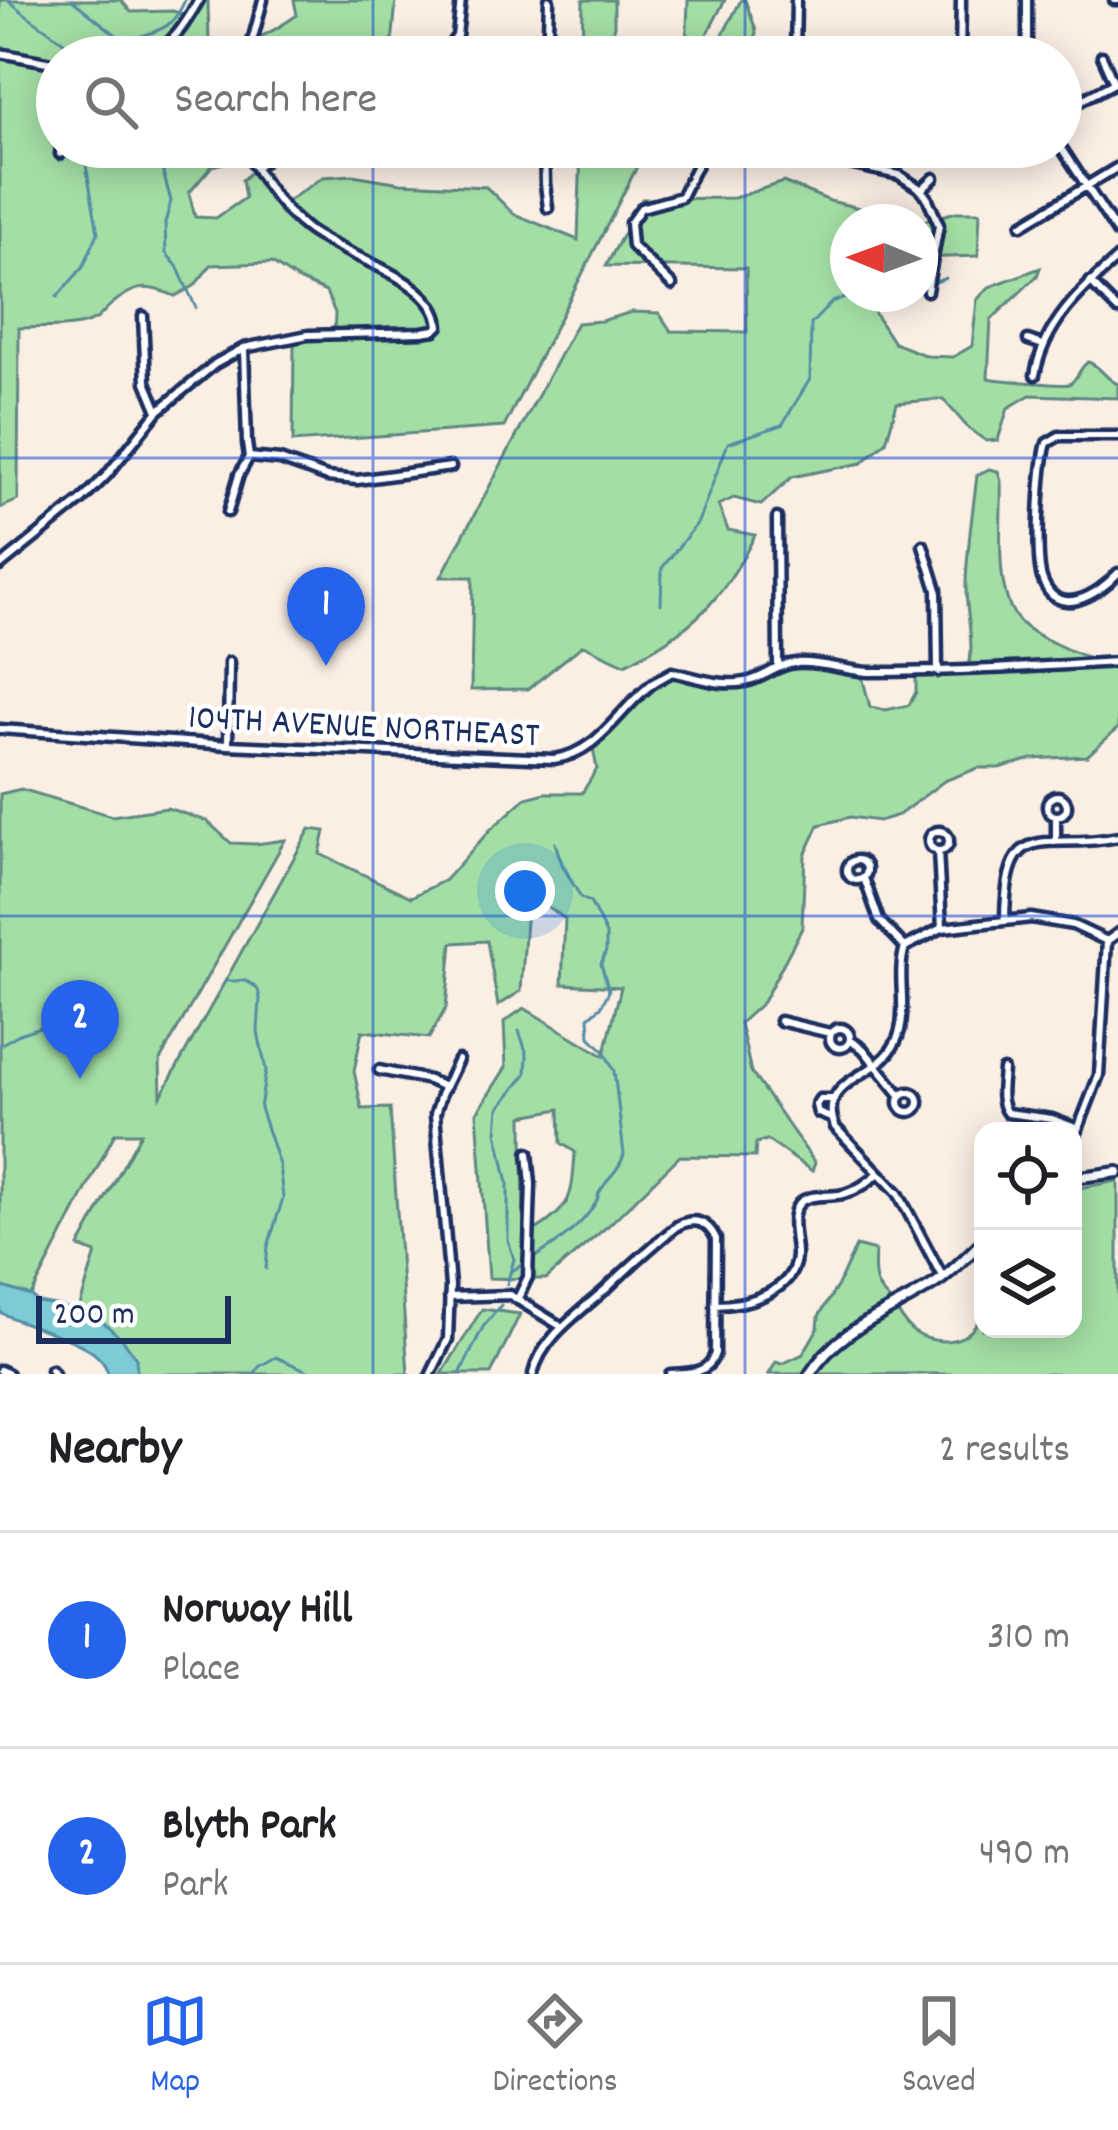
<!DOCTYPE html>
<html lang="en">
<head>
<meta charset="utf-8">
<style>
  :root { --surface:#fff; --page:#f6f6f6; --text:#202124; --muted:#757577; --line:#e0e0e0; --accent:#2563eb }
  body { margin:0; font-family:Dekko,sans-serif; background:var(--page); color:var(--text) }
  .controls { position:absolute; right:36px; bottom:36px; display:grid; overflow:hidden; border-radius:24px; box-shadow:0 6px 30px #0003 }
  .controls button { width:108px; height:108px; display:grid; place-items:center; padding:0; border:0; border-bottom:3px solid var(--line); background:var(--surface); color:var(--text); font:60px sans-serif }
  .compass { position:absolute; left:830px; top:204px; width:108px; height:108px; border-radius:50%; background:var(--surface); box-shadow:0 6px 30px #0003; rotate:271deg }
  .scale { position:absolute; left:36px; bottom:30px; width:195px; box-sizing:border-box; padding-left:12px; border:6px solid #1b2f5e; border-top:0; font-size:33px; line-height:42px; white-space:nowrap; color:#1b2f5e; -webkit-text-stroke:9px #fff; paint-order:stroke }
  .you { position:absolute; left:525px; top:891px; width:42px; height:42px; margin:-30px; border:9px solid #fff; border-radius:50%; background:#1a73e8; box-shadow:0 0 0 18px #1a73e833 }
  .badge { display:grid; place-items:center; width:78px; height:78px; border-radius:50%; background:var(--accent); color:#fff; font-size:39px; font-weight:700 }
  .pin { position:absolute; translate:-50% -99px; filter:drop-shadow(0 3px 6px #0008) }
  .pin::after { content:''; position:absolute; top:63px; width:42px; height:36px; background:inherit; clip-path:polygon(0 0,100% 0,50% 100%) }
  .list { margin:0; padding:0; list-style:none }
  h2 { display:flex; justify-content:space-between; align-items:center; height:156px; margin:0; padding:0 48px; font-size:51px }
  h2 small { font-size:39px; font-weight:400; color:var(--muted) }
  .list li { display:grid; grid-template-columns:78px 1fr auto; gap:36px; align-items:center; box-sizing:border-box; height:216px; padding:0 48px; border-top:3px solid var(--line) }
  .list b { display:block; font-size:45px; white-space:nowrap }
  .list p { margin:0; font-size:39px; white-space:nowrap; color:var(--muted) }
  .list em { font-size:39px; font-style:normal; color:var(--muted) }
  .icon { flex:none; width:66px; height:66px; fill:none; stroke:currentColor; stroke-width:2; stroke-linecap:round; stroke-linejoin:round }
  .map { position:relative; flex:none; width:1118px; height:1374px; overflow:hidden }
  .search { position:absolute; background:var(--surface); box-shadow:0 6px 30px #0003; left:36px; right:36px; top:36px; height:132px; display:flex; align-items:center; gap:30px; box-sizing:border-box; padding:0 42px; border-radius:66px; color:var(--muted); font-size:45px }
  .sheet { height:588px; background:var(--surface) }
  nav { display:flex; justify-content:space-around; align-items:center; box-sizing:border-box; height:168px; border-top:3px solid var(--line); background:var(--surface); font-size:33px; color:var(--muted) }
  nav a { display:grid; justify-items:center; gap:6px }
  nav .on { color:var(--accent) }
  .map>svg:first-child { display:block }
  .green { fill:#a3dfa5; stroke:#5f8782; stroke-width:3 }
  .water { fill:#7bcbd5; stroke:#558da5; stroke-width:3 }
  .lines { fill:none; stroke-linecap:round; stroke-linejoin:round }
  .stream { stroke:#558da5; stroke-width:3 }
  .minor-casing { stroke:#1b2f5e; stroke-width:15 }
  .secondary-casing { stroke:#1b2f5e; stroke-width:16 }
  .minor { stroke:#fff; stroke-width:6 }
  .secondary { stroke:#fff; stroke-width:8 }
  .grid { fill:none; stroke:#1d4ed8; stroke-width:3; stroke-opacity:0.55 }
  .labels { text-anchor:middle; stroke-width:9; stroke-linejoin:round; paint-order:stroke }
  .street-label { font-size:36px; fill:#1b2f5e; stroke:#fff }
</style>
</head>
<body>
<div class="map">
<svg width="1118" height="1374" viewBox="0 0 1118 1374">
  <rect width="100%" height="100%" fill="#fbeee3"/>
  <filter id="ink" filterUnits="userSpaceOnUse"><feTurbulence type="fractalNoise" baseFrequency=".00833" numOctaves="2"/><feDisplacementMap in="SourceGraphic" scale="24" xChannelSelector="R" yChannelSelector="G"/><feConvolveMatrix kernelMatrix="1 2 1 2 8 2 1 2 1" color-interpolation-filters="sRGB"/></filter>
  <g filter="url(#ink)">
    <path class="green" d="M0 0H121L131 12 173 11 189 16 200 0H208L209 42C253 42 260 41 297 15L294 0H396L391 57H57V147H246L252 156 212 166 189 193 195 217 216 218 245 198 242 180 256 167 285 203 323 177 353 175 401 183 486 187 514 214 578 240 581 147H611L640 161 504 427 293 442 294 340 334 335 335 313 326 292 296 279 272 263 211 265 194 286 175 296C147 284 135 285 112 304 110 305 99 317 98 318 77 331 42 326 19 328L18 500 0 508Z
      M583 0H614V54L686 56 688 0H725L695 57H582Z
      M741 0H745L756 30 755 55 751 57H711Z
      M783 182 830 201 876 212 894 222H848V294H872L875 314 894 343 927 356 953 357 972 346 977 300 989 287 1040 268 1037 276 991 320 988 378C997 380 1064 386 1069 384 1077 381 1078 369 1088 362 1101 366 1106 380 1118 384V398L1030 395 1008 408 998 440 986 441 968 428 943 399 897 403 886 442 862 463 792 477 761 505 734 498 718 505 728 530 755 535C723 600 691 632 625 664L583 645 528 689 471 690 473 577H441L577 323 601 321 632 312 659 313 671 331 747 332 746 268 606 266 642 199 734 198Z
      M956 212H980L978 256 920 258V222Z
      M989 469 998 471 1001 481C1003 520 991 597 1023 625 1032 633 1045 639 1056 644 1074 653 1098 663 1118 662V728L1087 756 1032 759 999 768H978L944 781 899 815 879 821 850 817 819 825 805 855 802 928 763 1002 740 1023 751 1072 815 1163 812 1171 767 1140 756 1143 755 1157 680 1156 609 1225 546 1279H534V1231C573 1207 572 1196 575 1152L561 1143 560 1109 523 1116 524 1279 489 1278 477 1113 506 1067 504 1022 524 1008 604 1056 621 987 562 984 565 919 528 893 521 991 498 1006 487 941 452 943 446 1008 429 1038 362 1031 354 1071 362 1109 390 1108 408 1374H113L78 1312 96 1253 79 1247 141 1133H115L31 1296 0 1286V794L21 789 112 816 167 808 207 821 231 843 256 844 285 840 160 1060 161 1096 310 829 325 831 320 854 411 897 445 880 490 830 526 798 545 793H582L597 769 592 743 649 685 672 672 717 682 744 683 798 662 861 672 870 707 886 710 909 705 916 692V672L968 671C976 643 965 612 966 583 967 548 973 510 977 475Z
      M1118 1181V1374H769L776 1362 782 1364 803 1354 818 1328 819 1316 838 1285 856 1246 875 1251C873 1279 874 1289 897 1307L896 1309C901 1317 906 1327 914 1332 934 1345 964 1345 977 1323 980 1317 981 1310 983 1304V1329H1029L1032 1335 1055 1333 1057 1329H1073V1189Z
      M482 1309 520 1314 491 1374H442Z"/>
    <path class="water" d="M0 1286 31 1296 38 1302 61 1306 103 1322 124 1341 136 1358 137 1374H108C101 1339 29 1330 0 1312Z"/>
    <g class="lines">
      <path class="stream" d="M8 0C28 18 50 30 71 48
        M72 0 125 42C155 29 170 35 185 0
        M156 147 171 201 165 223 166 253 177 266 196 308
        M933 283 946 278
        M57 297 83 267 98 233 86 165 98 147
        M661 604 662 568 698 522 728 443 782 425 810 379 811 324 832 302 857 294
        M226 981H246L253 985 258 990 260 998 258 1032 266 1070 260 1108 279 1165 283 1198 268 1246 266 1269
        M0 1045 19 1034 55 1022
        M510 1272C540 1254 576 1235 595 1204 602 1192 594 1199 603 1187 611 1174 620 1169 624 1154L614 1071 604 1051 590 1037 589 1017 601 1007 609 991 601 964 606 951V934L590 902 581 898 562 864 555 843
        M507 1284 514 1259 508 1240V1183L497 1132 499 1108 526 1074 527 1054 519 1031
        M254 1374 260 1366 276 1357 315 1374
        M460 1374 483 1327 501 1305"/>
      <defs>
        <path id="minor" d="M1114 0H1118
          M0 53 57 64
          M1102 56 1114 83
          M147 57C173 45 185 24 199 0
          M248 57 263 0
          M441 57 457 36 461 0
          M547 57 549 0
          M795 57 796 0
          M960 57 961 0
          M1027 57V0
          M1061 111 1118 81
          M544 147 545 184 548 208
          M832 147 834 158 839 162 899 175 919 188 927 197 939 225 927 291
          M1061 147 1118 234
          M60 154 61 147
          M256 167 282 147
          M921 190 934 178
          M1022 225 1118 167
          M1090 282 1118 310
          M672 285 632 246 630 223 641 208 681 197 706 147
          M143 316 146 382 158 411
          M1028 340 1043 345
          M244 348 247 443 249 457
          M1035 375C1044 324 1081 290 1118 258
          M1118 436H1059L1047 443C1040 466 1035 556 1042 578 1056 621 1098 595 1118 573
          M249 457 280 460 327 477 357 480 451 467
          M228 512 239 475 249 457
          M777 518 778 667
          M923 545 937 590 938 672
          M0 566 82 500 107 475 158 411 215 364 244 348 308 335 422 332 435 330 439 326C436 278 341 256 307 229 281 209 259 176 244 147
          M0 729 228 745 554 759C597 753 616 714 647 688 654 681 664 677 672 672 695 677 721 687 745 682 763 679 777 664 796 663 820 661 845 671 869 672 952 672 1035 667 1118 662
          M228 745 229 662
          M1047 806a10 10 0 1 1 20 0a10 10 0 1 1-20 0Z
          M929 841a10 10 0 1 1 20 0a10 10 0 1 1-20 0Z
          M1056 840V816
          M938 851 942 928
          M847 870a10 10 0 1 1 20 0a10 10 0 1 1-20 0Z
          M864 878 879 920 905 947
          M1005 920C1006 812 1045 853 1118 837
          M905 947C894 981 913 1020 891 1050 870 1080 818 1080 835 1127L898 1193 943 1278
          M905 947 942 928 1031 918 1073 925 1107 941 1118 933
          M780 1021 830 1033
          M830 1038a10 10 0 1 1 20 0a10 10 0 1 1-20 0Z
          M850 1040 863 1049 901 1096
          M379 1070 429 1080 444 1087
          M1003 1070C1002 1084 998 1101 1007 1113L1052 1119 1076 1128
          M899 1102a10 10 0 1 1 20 0a10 10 0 1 1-20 0Z
          M831 1118 818 1113 816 1105 820 1099H834
          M1073 1142 1099 1075 1107 941
          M449 1297 510 1295 562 1327
          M518 1298 528 1277 531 1184 528 1153
          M715 1305C745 1305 794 1293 796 1256 797 1240 786 1213 802 1201 813 1193 834 1198 847 1193 860 1189 869 1181 879 1173
          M0 1370 8 1374
          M51 1370 54 1374
          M431 1374 448 1339 450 1286 435 1114 441 1095 458 1060
          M533 1374C541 1338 580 1312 606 1289 629 1267 652 1246 677 1226 694 1217 708 1221 716 1239L715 1353C709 1374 690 1373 670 1374"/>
        <path id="secondary" d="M1073 1178 1118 1172
          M810 1374C841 1325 894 1312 940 1280 955 1269 969 1254 983 1241"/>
      </defs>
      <use href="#minor" class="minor-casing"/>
      <use href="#secondary" class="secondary-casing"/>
      <use href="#minor" class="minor"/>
      <use href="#secondary" class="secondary"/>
    </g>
  </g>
  <path class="grid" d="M373 0V57M745 0V57M373 147V1374M745 147V1374M0 458H1118M0 916H1118"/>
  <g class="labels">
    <g class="street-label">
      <text transform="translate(364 723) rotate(3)" y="13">104TH AVENUE NORTHEAST</text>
    </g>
  </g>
</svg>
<div class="controls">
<button><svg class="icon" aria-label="locate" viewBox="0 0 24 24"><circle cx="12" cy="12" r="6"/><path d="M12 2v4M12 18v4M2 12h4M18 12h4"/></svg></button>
<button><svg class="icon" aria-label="layers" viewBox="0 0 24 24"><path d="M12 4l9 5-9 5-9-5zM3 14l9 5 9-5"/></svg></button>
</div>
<svg class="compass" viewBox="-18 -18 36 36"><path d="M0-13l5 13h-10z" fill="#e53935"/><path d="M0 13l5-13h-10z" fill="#757577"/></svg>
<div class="scale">200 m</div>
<div class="you"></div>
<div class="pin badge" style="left:326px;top:666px">1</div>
<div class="pin badge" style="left:80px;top:1079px">2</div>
<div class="search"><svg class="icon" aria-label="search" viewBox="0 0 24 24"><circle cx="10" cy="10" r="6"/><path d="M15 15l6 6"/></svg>Search here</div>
</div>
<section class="sheet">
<h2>Nearby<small>2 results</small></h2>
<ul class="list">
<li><span class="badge">1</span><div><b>Norway Hill</b><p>Place</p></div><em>310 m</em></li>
<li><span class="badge">2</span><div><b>Blyth Park</b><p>Park</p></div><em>490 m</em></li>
</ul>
</section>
<nav>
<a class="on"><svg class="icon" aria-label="map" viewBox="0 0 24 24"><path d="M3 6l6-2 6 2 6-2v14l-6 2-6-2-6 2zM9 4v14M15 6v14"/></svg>Map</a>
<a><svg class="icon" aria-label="directions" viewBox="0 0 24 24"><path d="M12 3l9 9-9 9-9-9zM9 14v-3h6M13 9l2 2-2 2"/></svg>Directions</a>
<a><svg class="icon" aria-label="saved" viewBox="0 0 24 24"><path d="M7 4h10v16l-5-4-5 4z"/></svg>Saved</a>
</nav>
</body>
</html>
